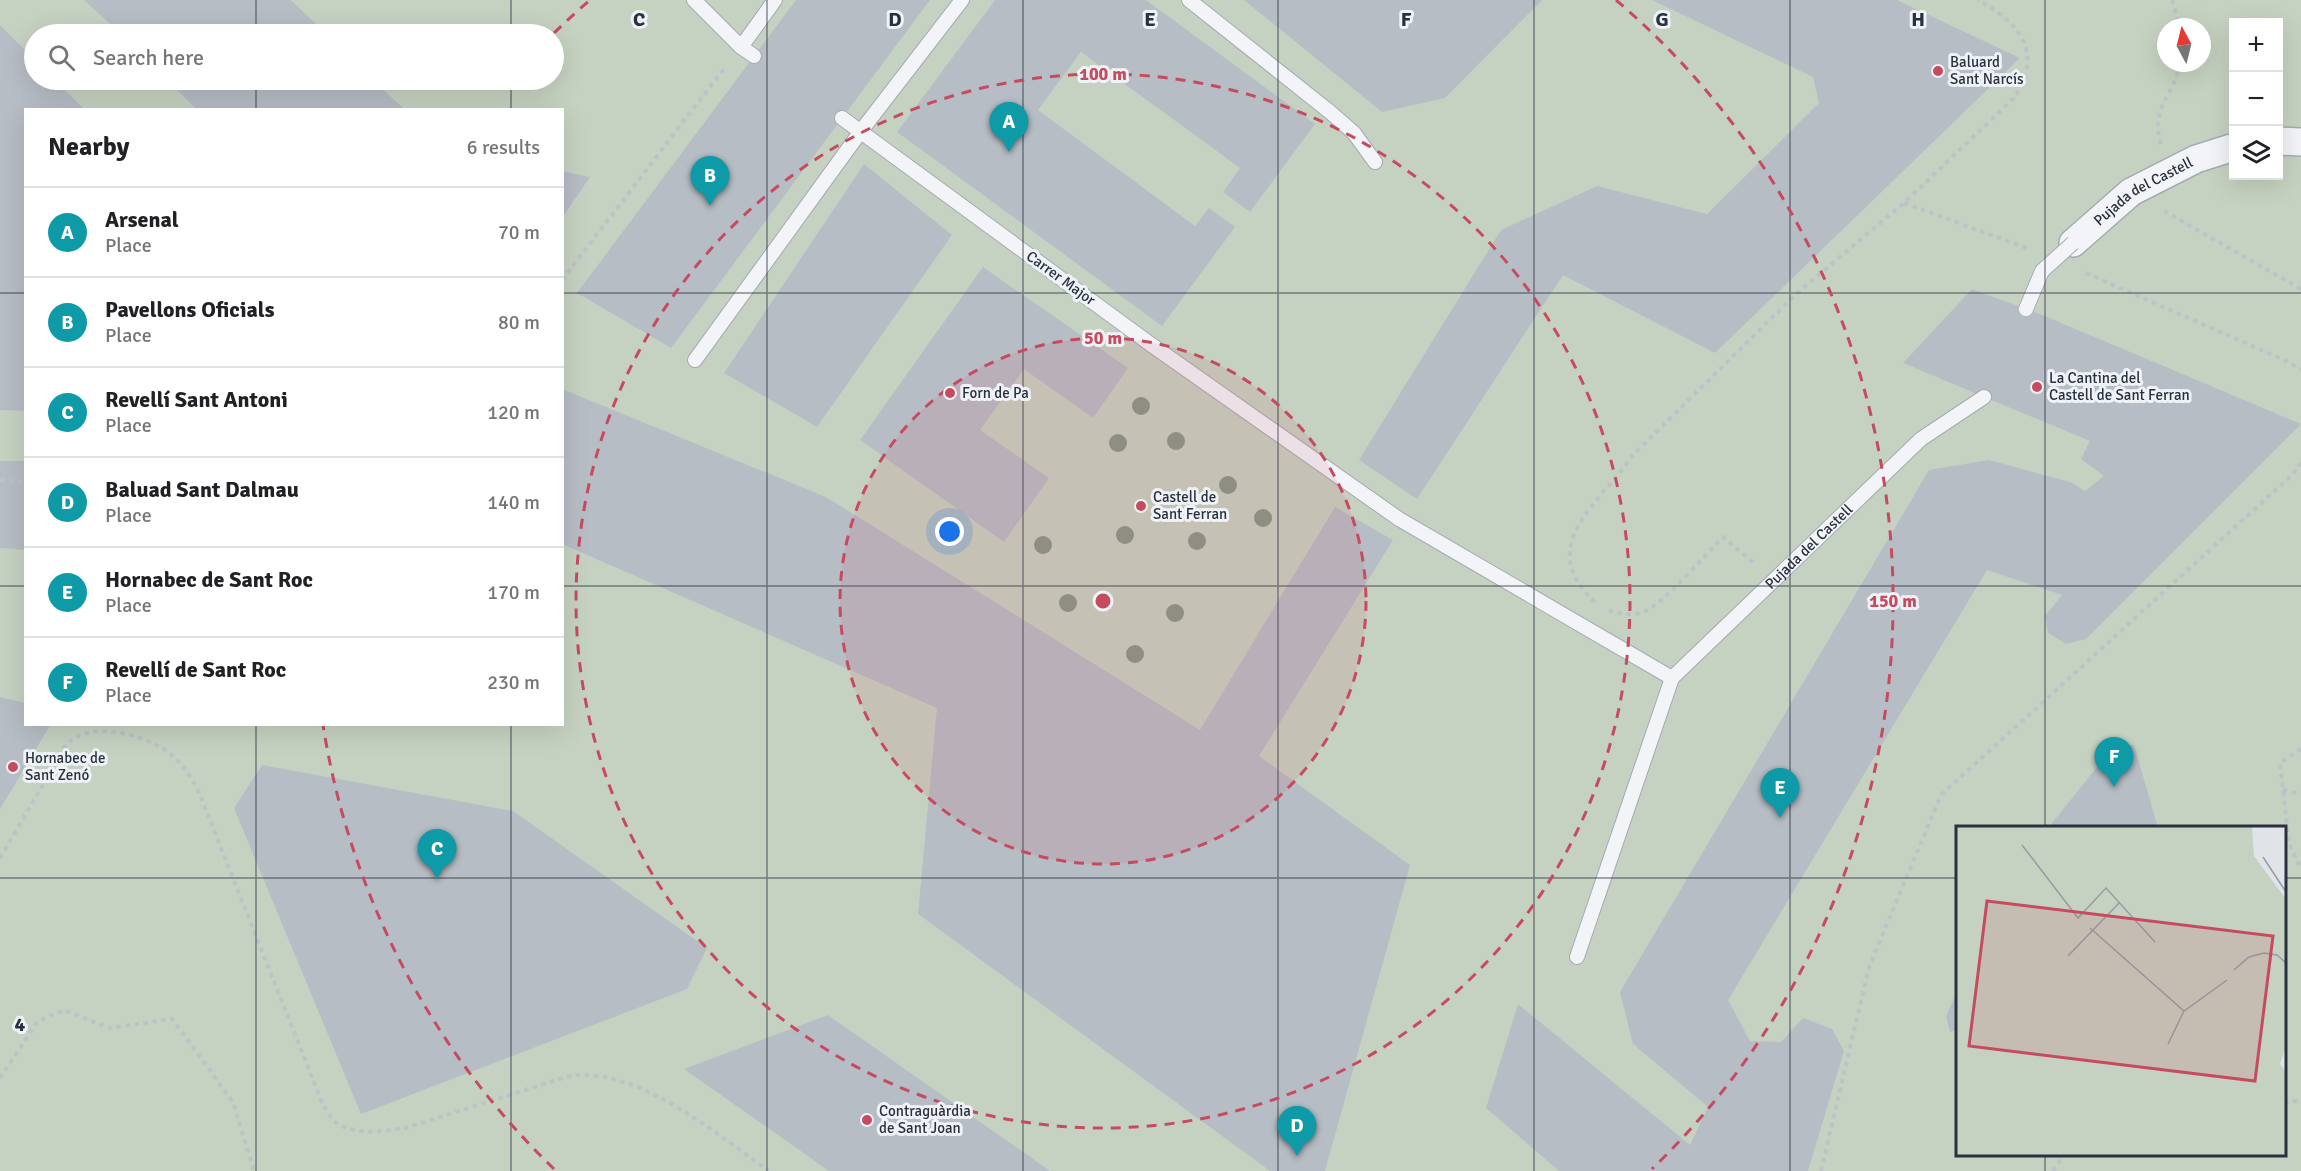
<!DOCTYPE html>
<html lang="en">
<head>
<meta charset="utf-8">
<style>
  :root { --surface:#fff; --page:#f2f2f2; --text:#202124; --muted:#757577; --line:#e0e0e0; --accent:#d93025 }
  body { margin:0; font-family:Signika,sans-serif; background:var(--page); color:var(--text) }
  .controls { position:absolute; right:18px; top:18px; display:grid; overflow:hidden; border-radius:0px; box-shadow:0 6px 24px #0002 }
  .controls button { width:54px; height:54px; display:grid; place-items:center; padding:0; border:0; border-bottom:2px solid var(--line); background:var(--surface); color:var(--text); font:30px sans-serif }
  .compass { position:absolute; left:2157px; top:18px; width:54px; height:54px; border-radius:50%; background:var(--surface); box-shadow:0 6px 24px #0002; rotate:353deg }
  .you { position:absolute; left:950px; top:532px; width:21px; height:21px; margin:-15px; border:4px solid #fff; border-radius:50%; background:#1a73e8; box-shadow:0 0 0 9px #1a73e833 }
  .badge { display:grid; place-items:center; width:39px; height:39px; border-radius:50%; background:var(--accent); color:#fff; font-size:20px; font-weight:700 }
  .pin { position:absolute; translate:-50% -50px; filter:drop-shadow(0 2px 3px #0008) }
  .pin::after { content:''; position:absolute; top:32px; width:21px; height:18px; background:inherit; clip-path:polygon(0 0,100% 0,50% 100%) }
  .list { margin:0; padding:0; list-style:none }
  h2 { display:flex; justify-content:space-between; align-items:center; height:78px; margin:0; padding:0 24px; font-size:26px }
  h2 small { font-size:20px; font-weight:400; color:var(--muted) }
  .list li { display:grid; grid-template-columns:39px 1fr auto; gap:18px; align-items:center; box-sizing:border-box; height:90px; padding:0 24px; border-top:2px solid var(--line) }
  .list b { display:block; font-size:22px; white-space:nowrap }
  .list p { margin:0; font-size:20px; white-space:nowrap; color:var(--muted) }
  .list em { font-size:20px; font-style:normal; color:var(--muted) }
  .icon { flex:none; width:33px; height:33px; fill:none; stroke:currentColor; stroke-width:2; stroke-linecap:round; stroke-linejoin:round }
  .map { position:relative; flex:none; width:2301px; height:1171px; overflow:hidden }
  .search { position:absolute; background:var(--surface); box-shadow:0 6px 24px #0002; left:24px; top:24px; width:540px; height:66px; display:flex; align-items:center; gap:15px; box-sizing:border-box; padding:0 21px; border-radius:33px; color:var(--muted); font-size:22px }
  .panel { position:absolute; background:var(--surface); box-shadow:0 6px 24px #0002; left:24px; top:108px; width:540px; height:618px; border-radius:0px }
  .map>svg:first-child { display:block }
  .green { fill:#c6d2c1; fill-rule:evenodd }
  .building { fill:#b7bdc5 }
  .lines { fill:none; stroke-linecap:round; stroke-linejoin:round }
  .service-casing { stroke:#a5aab2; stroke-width:16 }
  .minor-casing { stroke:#a5aab2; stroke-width:30 }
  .path { stroke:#bec1c7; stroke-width:4; stroke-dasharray:4.5 4.5; stroke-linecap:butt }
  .service { stroke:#f2f4f7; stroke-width:14 }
  .minor { stroke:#f2f4f7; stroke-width:27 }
  .service-bridge-casing { stroke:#a5aab2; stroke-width:16; stroke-linecap:butt }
  .service-bridge { stroke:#f2f4f7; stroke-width:14 }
  .tree { fill:#879887 }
  .grid { fill:none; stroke:#29313f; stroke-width:1.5; stroke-opacity:0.55 }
  .ring { fill:none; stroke:#c74b5f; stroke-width:3; stroke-dasharray:10 8 }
  .poi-dot { fill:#c74b5f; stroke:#eff2f6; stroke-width:2 }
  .labels { text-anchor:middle; stroke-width:6; stroke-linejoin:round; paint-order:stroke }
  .poi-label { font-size:15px; fill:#29313f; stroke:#eff2f6; text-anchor:start }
  .street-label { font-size:15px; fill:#29313f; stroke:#eff2f6 }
  .inset-road { fill:none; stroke:#979ca4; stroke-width:1.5 }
  .view { fill:#c74b5f; fill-opacity:0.15; stroke:#c74b5f; stroke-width:3 }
  .inset-edge { fill:none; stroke:#29313f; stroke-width:3 }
  .grid-label { font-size:20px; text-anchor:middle; font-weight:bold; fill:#29313f; stroke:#eff2f6; stroke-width:6; stroke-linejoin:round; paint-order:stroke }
  .centre { fill:#c74b5f; stroke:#eff2f6; stroke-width:3 }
  .ring-label { font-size:18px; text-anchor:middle; font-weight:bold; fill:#c74b5f; stroke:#eff2f6; stroke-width:6; stroke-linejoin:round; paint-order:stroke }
</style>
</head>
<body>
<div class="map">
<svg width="2301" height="1171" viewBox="0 0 2301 1171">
  <rect width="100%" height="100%" fill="#e0e3e8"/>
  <path class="green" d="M0 0H2301V1171H0ZM2234 22H2278V176H2234ZM2166 27H2202V63H2166ZM34 34H554V80H34ZM26 110H562V724H26ZM1958 828H2284V1154H1958Z"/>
  <path class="building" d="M84 0H291L326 34H121Z
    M796 0H930L671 348 577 293Z
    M995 0H1146L1315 124 1250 212 1223 192 1240 168 1081 52 1038 110 1195 226 1209 208 1235 227 1162 326 897 132Z
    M1244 0H1542L1445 98 1382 112Z
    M1652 0H1897L2020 58 1715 353 1563 275 1417 499 1359 460 1501 230 1597 186 1707 214 1819 103 1813 77Z
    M0 25 34 59V80H55L85 110H26V411L0 410Z
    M167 80H373L405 110H197Z
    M864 164 952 235 817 427 724 373Z
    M562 171 590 177 562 218Z
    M983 267 1128 368 1093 418 1024 369 980 430 1049 478 1004 542 860 440Z
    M1972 289 2040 314 2301 424 2086 639 2066 644 2048 633 2045 616 2062 595 1987 570 1728 1000 1750 1041 1781 1042 1803 1018 1832 1029 1844 1051 1808 1171H1559L1486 1108 1518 1004 1690 1145 1708 1107 1633 1044 1620 992 1929 470 1989 460 2070 482 2085 491 2104 476 2081 459 2090 441 1903 363Z
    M562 389 826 497 1200 730 1335 507 1393 540 1259 756 1410 865 1325 1171H1270L918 914 937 708 562 544Z
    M0 461H26V550L0 548Z
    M0 697 26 703V724H51L0 809Z
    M2134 745 2158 828H2048L2114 746Z
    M262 765 513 811 707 948 687 989 361 1114 234 808Z
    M1958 990V1030L1950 1032 1946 1016Z
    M828 1015 1050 1171H829L684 1069Z"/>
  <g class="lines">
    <defs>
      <g id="service">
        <path d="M694 0 741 47 775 0"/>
        <path d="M1189 0 1330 112 1354 133 1375 162"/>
        <path d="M741 47 754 56"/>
        <path id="s1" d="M842 118 1153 346 1399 519 1672 678 1921 439 1984 397"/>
        <path d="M695 360 861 131 962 0"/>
        <path d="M1577 957 1672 678"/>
      </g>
      <g id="minor">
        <path d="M2278 141 2301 142"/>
        <path id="s2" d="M2073 243 2131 192 2196 159 2234 147"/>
      </g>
    </defs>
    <use href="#service" class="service-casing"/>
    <use href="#minor" class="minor-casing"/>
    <path class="path" d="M2172 0 2180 27
      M2161 144C2149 107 2175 95 2180 63
      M1904 203 2029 249
      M2164 211 2301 289
      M2086 273 2282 359 2301 369
      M562 280 726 66
      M0 480 26 482
      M1595 602C1533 545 1601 503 1632 456L1795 295 1904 203 2015 97C2018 91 2023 83 2025 76 2037 40 2006 15 1978 0
      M1609 610C1619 614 1630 616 1641 613 1659 609 1707 553 1723 537L1755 564
      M2301 749 2280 763 2289 843 2301 869
      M2283 790 2301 794
      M0 858C17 829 34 800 51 771 56 763 61 750 68 743 93 719 151 736 174 757 185 767 191 777 198 790L323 1105C327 1111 332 1120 338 1124 359 1136 383 1131 405 1128L566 1077C573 1076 581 1074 589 1075 652 1079 719 1136 769 1171
      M0 1078 38 1021 64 1010 109 1028 172 1019 233 1102 254 1171
      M2284 1103 2301 1100
      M1821 1171 1869 967 1941 795 2293 474 2301 463
      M2053 1171 2065 1154"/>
    <use href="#service" class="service"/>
    <use href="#minor" class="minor"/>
    <defs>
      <path id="service-bridge" d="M2026 309 2042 271 2073 243"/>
    </defs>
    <use href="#service-bridge" class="service-bridge-casing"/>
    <use href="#service-bridge" class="service-bridge"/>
  </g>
  <g class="tree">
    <circle cx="1141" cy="406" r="9"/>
    <circle cx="1176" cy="441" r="9"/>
    <circle cx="1118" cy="443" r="9"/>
    <circle cx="1228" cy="485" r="9"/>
    <circle cx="1263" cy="518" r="9"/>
    <circle cx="1125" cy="535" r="9"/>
    <circle cx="1197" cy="541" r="9"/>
    <circle cx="1043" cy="545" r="9"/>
    <circle cx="1068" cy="603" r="9"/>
    <circle cx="1175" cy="613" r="9"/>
    <circle cx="1135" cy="654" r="9"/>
  </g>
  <path class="grid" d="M256 0V34M511 0V34M767 0V1171M1023 0V1171M1278 0V1171M1534 0V1171M1790 0V1171M2045 0V828M256 80V110M511 80V110M0 293H26M562 293H2301M0 586H26M562 586H2301M256 724V1171M511 724V1171M0 878H1958M2284 878H2301M2045 1154V1171"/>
  <circle cx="1103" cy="601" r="263" fill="#c74b5f" fill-opacity=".12"/>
  <g class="ring">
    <circle cx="1103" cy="601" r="263"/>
    <circle cx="1103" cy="601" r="527"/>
    <path d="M554 1169A790 790 0 0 1 323 725M554 33A790 790 0 0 1 590 0M1616 0A790 790 0 0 1 1652 1169"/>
  </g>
  <g class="poi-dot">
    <circle cx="1938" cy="71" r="6"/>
    <circle cx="2037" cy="387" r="6"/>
    <circle cx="950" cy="393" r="6"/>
    <circle cx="1141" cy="506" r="6"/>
    <circle cx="13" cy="767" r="6"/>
    <circle cx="867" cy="1120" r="6"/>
  </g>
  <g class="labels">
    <g class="poi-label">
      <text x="1950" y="67">Baluard<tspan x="1950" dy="17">Sant Narcís</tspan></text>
      <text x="2049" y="383">La Cantina del<tspan x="2049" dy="17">Castell de Sant Ferran</tspan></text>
      <text x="962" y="398">Forn de Pa</text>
      <text x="1153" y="502">Castell de<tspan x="1153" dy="17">Sant Ferran</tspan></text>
      <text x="25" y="763">Hornabec de<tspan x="25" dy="17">Sant Zenó</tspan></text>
      <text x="879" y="1116">Contraguàrdia<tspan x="879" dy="17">de Sant Joan</tspan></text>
    </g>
    <g class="street-label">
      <text dy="5" stroke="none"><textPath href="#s2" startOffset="88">Pujada del Castell</textPath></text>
      <text transform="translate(1061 278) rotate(36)" y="5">Carrer Major</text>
      <text dy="5" stroke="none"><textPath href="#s1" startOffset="1192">Pujada del Castell</textPath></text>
    </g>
  </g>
  <g transform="translate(1956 826)">
    <rect width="330" height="330" fill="#e0e3e8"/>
    <path d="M0 0H296L298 30 330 73V220L324 238 330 246V330H0Z" fill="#c6d2c1"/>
    <path class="inset-road" d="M66 19 122 92 150 62 199 116M307 31 330 66M134 102 228 185 271 154M112 130 163 77M278 144 293 131 308 127 321 129 330 137M212 218 228 185"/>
    <path class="view" d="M31 75 317 110 299 255 13 220Z"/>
    <rect width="330" height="330" class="inset-edge"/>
  </g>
  <g class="grid-label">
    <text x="639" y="26">C</text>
    <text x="895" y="26">D</text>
    <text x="1150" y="26">E</text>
    <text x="1406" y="26">F</text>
    <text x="1662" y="26">G</text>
    <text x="1918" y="26">H</text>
    <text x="20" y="1031">4</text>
  </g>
  <circle cx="1103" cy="601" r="9" class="centre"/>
  <g class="ring-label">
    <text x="1103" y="80">100 m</text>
    <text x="1103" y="344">50 m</text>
    <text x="1893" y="607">150 m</text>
  </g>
</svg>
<div class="controls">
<button>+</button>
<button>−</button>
<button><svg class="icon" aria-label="layers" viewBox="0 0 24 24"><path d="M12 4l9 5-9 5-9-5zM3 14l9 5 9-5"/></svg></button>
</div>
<svg class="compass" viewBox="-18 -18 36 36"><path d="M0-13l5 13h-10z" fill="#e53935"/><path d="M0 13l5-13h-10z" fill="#757577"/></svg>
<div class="you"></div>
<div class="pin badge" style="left:1009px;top:152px;background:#0f9aa8">A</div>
<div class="pin badge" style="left:710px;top:206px;background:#0f9aa8">B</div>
<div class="pin badge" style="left:437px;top:879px;background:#0f9aa8">C</div>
<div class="pin badge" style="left:1297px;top:1156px;background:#0f9aa8">D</div>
<div class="pin badge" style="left:1780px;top:818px;background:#0f9aa8">E</div>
<div class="pin badge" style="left:2114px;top:787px;background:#0f9aa8">F</div>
<div class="search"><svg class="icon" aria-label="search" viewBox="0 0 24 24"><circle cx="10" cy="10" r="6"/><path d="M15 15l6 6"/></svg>Search here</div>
<section class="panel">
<h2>Nearby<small>6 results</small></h2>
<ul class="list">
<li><span class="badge" style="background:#0f9aa8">A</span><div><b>Arsenal</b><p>Place</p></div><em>70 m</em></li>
<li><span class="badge" style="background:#0f9aa8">B</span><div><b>Pavellons Oficials</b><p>Place</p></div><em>80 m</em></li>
<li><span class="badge" style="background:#0f9aa8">C</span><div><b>Revellí Sant Antoni</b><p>Place</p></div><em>120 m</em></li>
<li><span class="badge" style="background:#0f9aa8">D</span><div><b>Baluad Sant Dalmau</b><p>Place</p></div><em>140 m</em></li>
<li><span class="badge" style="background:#0f9aa8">E</span><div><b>Hornabec de Sant Roc</b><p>Place</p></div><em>170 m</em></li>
<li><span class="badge" style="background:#0f9aa8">F</span><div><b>Revellí de Sant Roc</b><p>Place</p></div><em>230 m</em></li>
</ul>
</section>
</div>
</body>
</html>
